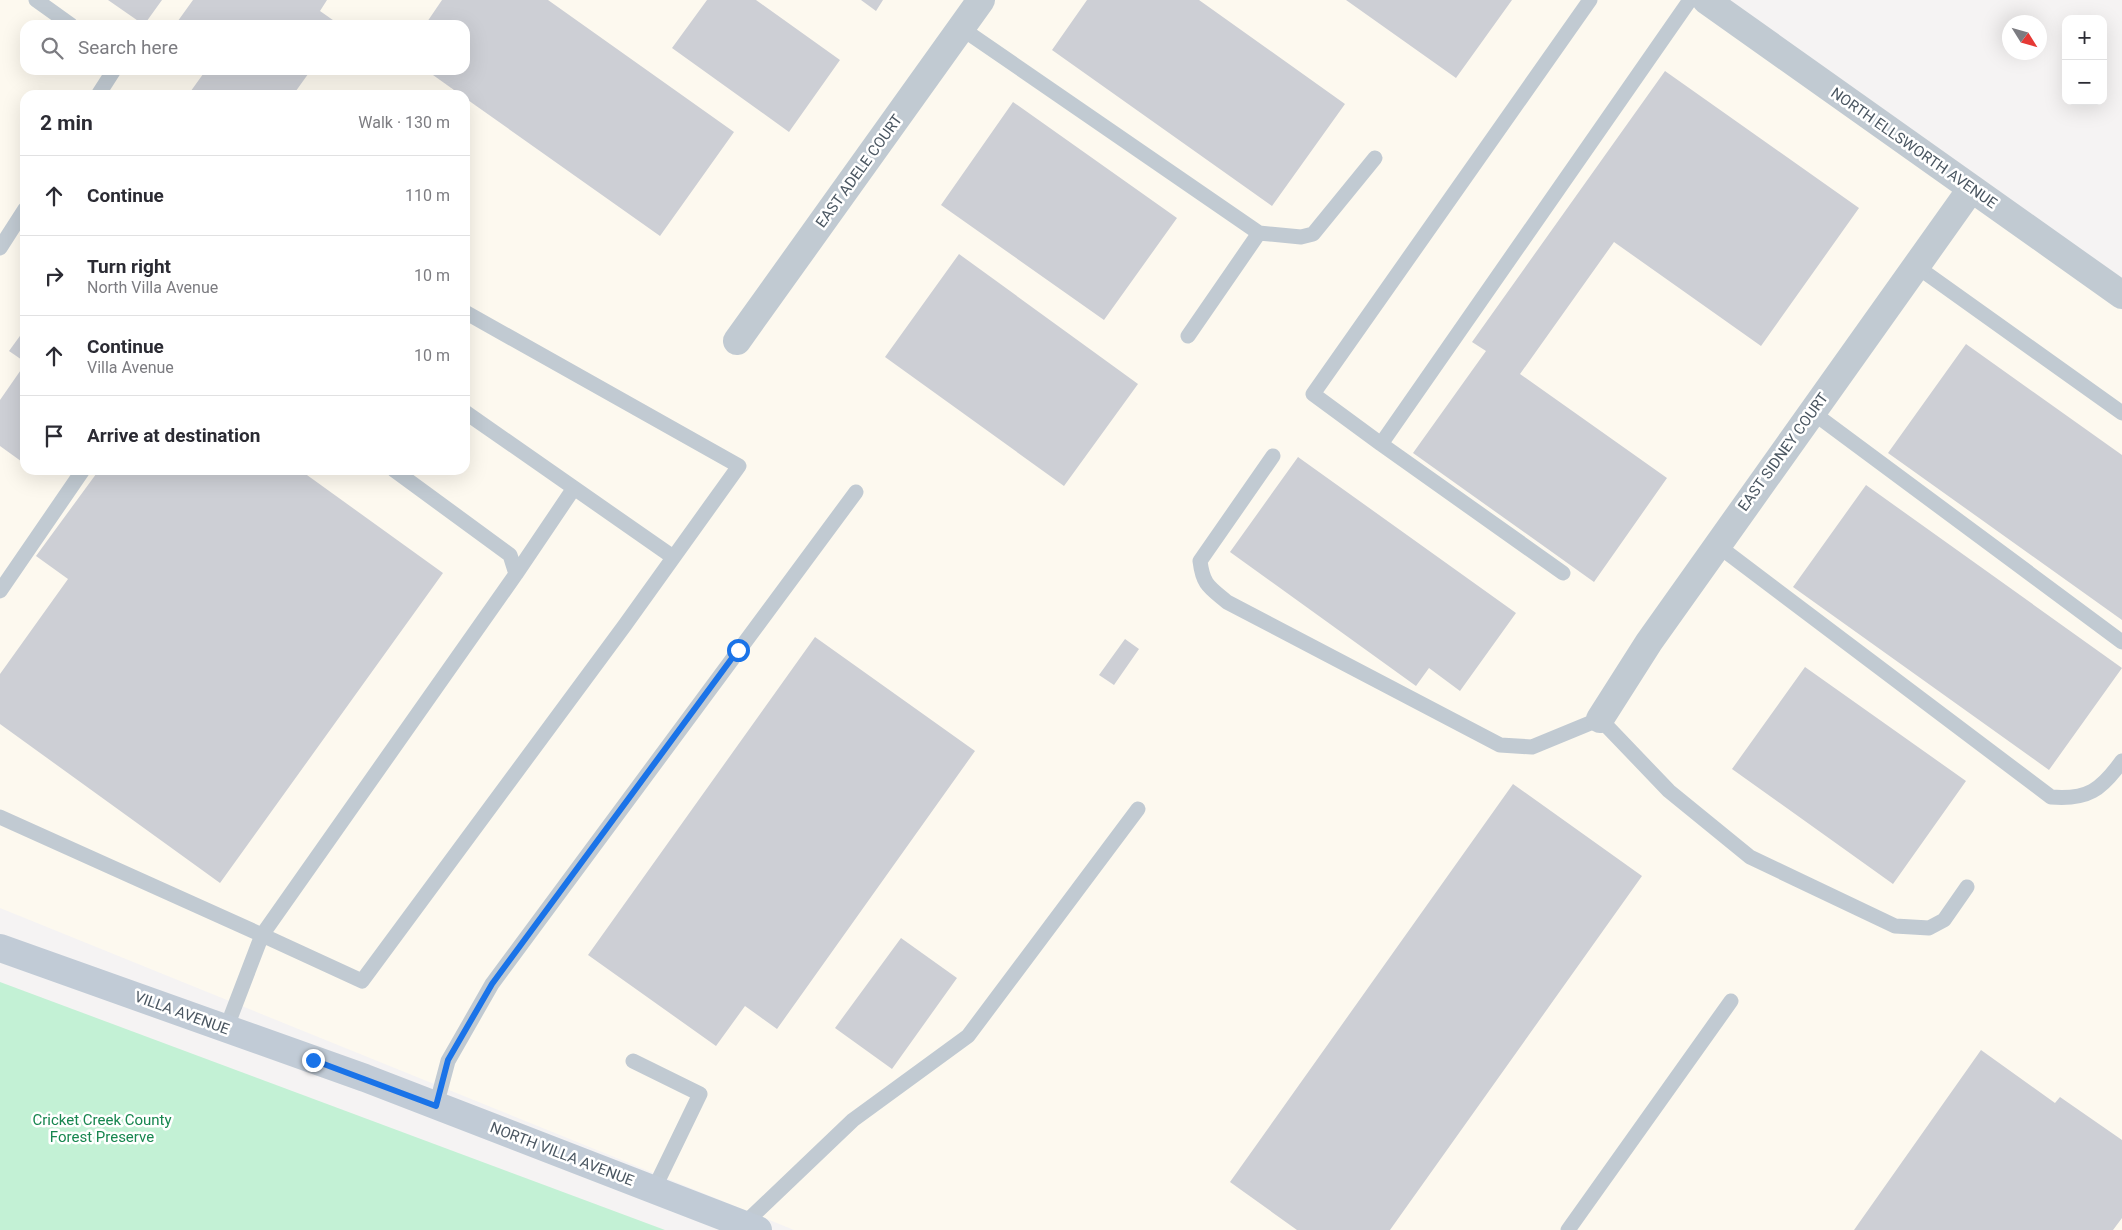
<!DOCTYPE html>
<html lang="en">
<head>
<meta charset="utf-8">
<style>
  :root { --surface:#fff; --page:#f2f2f3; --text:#2b2b33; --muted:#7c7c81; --line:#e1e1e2 }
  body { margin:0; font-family:Roboto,sans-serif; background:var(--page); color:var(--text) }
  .controls { position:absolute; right:15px; top:15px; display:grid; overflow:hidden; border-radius:10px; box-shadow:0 5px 20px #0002 }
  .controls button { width:45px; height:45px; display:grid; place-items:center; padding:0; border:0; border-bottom:1px solid var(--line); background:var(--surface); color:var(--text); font:25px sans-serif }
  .compass { position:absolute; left:2002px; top:15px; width:45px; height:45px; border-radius:50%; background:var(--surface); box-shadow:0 5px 20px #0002; rotate:127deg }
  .stop { position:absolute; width:15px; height:15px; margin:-11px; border:4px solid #1a73e8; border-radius:50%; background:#fff }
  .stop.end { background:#1a73e8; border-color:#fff; box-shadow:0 1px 5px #0008 }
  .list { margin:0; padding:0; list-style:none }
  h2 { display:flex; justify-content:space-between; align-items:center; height:65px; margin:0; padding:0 20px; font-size:21px }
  h2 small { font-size:16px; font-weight:400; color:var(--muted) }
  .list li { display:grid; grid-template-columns:32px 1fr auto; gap:15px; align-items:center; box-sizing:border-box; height:80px; padding:0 20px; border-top:1px solid var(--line) }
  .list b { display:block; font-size:19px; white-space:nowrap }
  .list p { margin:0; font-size:16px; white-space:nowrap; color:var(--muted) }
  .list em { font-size:16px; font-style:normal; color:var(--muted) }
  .icon { flex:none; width:28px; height:28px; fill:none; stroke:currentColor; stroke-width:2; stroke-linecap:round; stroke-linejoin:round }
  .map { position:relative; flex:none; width:2122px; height:1230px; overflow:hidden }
  .search { position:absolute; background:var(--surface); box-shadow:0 5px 20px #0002; left:20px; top:20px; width:450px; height:55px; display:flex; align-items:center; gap:12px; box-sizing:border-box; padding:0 18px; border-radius:15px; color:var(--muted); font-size:19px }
  .panel { position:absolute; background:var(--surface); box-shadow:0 5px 20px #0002; left:20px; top:90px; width:450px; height:385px; border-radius:15px }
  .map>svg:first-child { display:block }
  .commercial { fill:#fdf9ef; fill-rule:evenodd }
  .green { fill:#c3f1d5 }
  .building { fill:#cdcfd5 }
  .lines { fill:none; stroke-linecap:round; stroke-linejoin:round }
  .service { stroke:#c1cad2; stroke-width:15 }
  .minor { stroke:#c1cad2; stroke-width:28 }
  .secondary { stroke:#c1cbd6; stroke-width:28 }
  .route { stroke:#1a73e8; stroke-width:6 }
  .labels { text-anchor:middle; stroke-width:5; stroke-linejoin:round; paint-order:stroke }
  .street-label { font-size:15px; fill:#4a5661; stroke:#fff }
  .park-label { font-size:15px; fill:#17864f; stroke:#fff }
</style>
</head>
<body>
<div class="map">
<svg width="2122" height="1230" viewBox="0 0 2122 1230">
  <rect width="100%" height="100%" fill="#f5f3f3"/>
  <path class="commercial" d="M0 0H1685L2122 310V1230H794L0 908ZM25 25H465V70H25ZM25 95H465V470H25Z"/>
  <path class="green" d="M0 982 665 1230H0Z"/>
  <path class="building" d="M108 0H162L144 25Z
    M193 0H327L320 11 340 25H175Z
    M442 0H548L734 132 660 236 465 98V95H461L426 70H465V25H425Z
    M707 0H756L840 60 789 132 672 48Z
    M861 0H883L876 11Z
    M1087 0H1199L1345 104 1272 206 1052 50Z
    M1346 0H1512L1456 78Z
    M206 70H311L293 95H188Z
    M1665 71 1859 208 1761 346 1614 242 1520 374 1667 478 1594 582 1413 453 1486 351 1472 342Z
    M1013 102 1177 218 1104 320 941 205Z
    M959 254 1138 384 1064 486 885 357Z
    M25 329V362L9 351Z
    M1966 344 2122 455V620L1888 453Z
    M25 364V464L0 446V400Z
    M1298 457 1516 613 1460 691 1429 668 1416 686 1230 552Z
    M99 470H300L443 573 220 883 0 724V674L68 579 36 556Z
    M1866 485 2122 668 2049 770 1793 587Z
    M815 637 975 751 777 1029 745 1006 716 1046 588 955Z
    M1125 639 1139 649 1114 685 1099 675Z
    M1805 667 1966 781 1893 884 1732 769Z
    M1513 784 1642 876 1390 1230H1297L1230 1182Z
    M901 938 957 978 892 1069 835 1028Z
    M1981 1050 2055 1103 2060 1097 2122 1140V1218L2113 1230H1854Z"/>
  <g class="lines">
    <path class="service" d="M36 0 71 25
      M1590 0 1313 394 1381 444 1690 0
      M961 28 1259 233 1188 336
      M98 95 114 70
      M1259 233 1301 237 1313 234 1375 158
      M0 248 25 209
      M1916 266 2122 413
      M465 412 673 557
      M1812 412 2122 642
      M1381 444 1563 573
      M1273 456 1200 561C1203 585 1209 587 1227 602L1500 745 1532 747 1600 719 1669 791 1750 857 1895 926 1929 928 1944 920 1967 887
      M394 470 510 555 516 574 262 935 362 981 625 625 739 466 465 312
      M1717 545 2051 797C2088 800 2101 790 2122 761
      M516 574 574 488
      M0 591 83 470
      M0 817 262 935 226 1029
      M633 1061 700 1094 654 1189
      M436 1106 448 1061 492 984 856 492
      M744 1224 853 1120 968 1036 1138 809
      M1568 1230 1731 1001"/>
    <path class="minor" d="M1706 0 2122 295
      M737 341 981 0
      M1600 719 1649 642 1971 189"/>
    <path class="secondary" d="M0 948 365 1078 758 1230"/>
  </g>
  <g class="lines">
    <path class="route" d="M313 1060 436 1106 448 1060 492 984 738 650"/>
  </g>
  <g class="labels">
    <g class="street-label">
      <text transform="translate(1914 148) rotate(35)" y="5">NORTH ELLSWORTH AVENUE</text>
      <text transform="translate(859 171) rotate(-54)" y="5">EAST ADELE COURT</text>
      <text transform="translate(1783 452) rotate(-54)" y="5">EAST SIDNEY COURT</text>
      <text transform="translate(182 1013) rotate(20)" y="5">VILLA AVENUE</text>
      <text transform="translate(562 1154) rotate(21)" y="5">NORTH VILLA AVENUE</text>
    </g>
    <g class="park-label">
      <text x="102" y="1125">Cricket Creek County<tspan x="102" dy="17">Forest Preserve</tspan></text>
    </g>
  </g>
</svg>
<div class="controls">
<button>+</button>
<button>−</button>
</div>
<svg class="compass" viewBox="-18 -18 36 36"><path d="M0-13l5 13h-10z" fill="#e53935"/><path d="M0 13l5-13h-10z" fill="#7c7c81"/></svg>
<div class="stop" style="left:738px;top:650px"></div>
<div class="stop end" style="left:313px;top:1060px"></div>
<div class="search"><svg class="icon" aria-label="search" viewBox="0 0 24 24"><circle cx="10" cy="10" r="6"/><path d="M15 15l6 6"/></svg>Search here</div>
<section class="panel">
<h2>2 min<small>Walk · 130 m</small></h2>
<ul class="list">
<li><svg class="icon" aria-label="ahead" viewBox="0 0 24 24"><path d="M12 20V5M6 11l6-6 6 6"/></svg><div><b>Continue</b></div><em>110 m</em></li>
<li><svg class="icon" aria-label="right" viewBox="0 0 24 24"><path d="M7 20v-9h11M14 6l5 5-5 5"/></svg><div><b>Turn right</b><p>North Villa Avenue</p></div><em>10 m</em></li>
<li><svg class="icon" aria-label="ahead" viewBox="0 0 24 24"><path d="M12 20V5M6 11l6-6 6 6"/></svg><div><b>Continue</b><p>Villa Avenue</p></div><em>10 m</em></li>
<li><svg class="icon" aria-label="arrive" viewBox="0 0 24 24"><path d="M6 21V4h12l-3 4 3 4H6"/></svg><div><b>Arrive at destination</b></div></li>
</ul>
</section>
</div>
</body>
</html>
